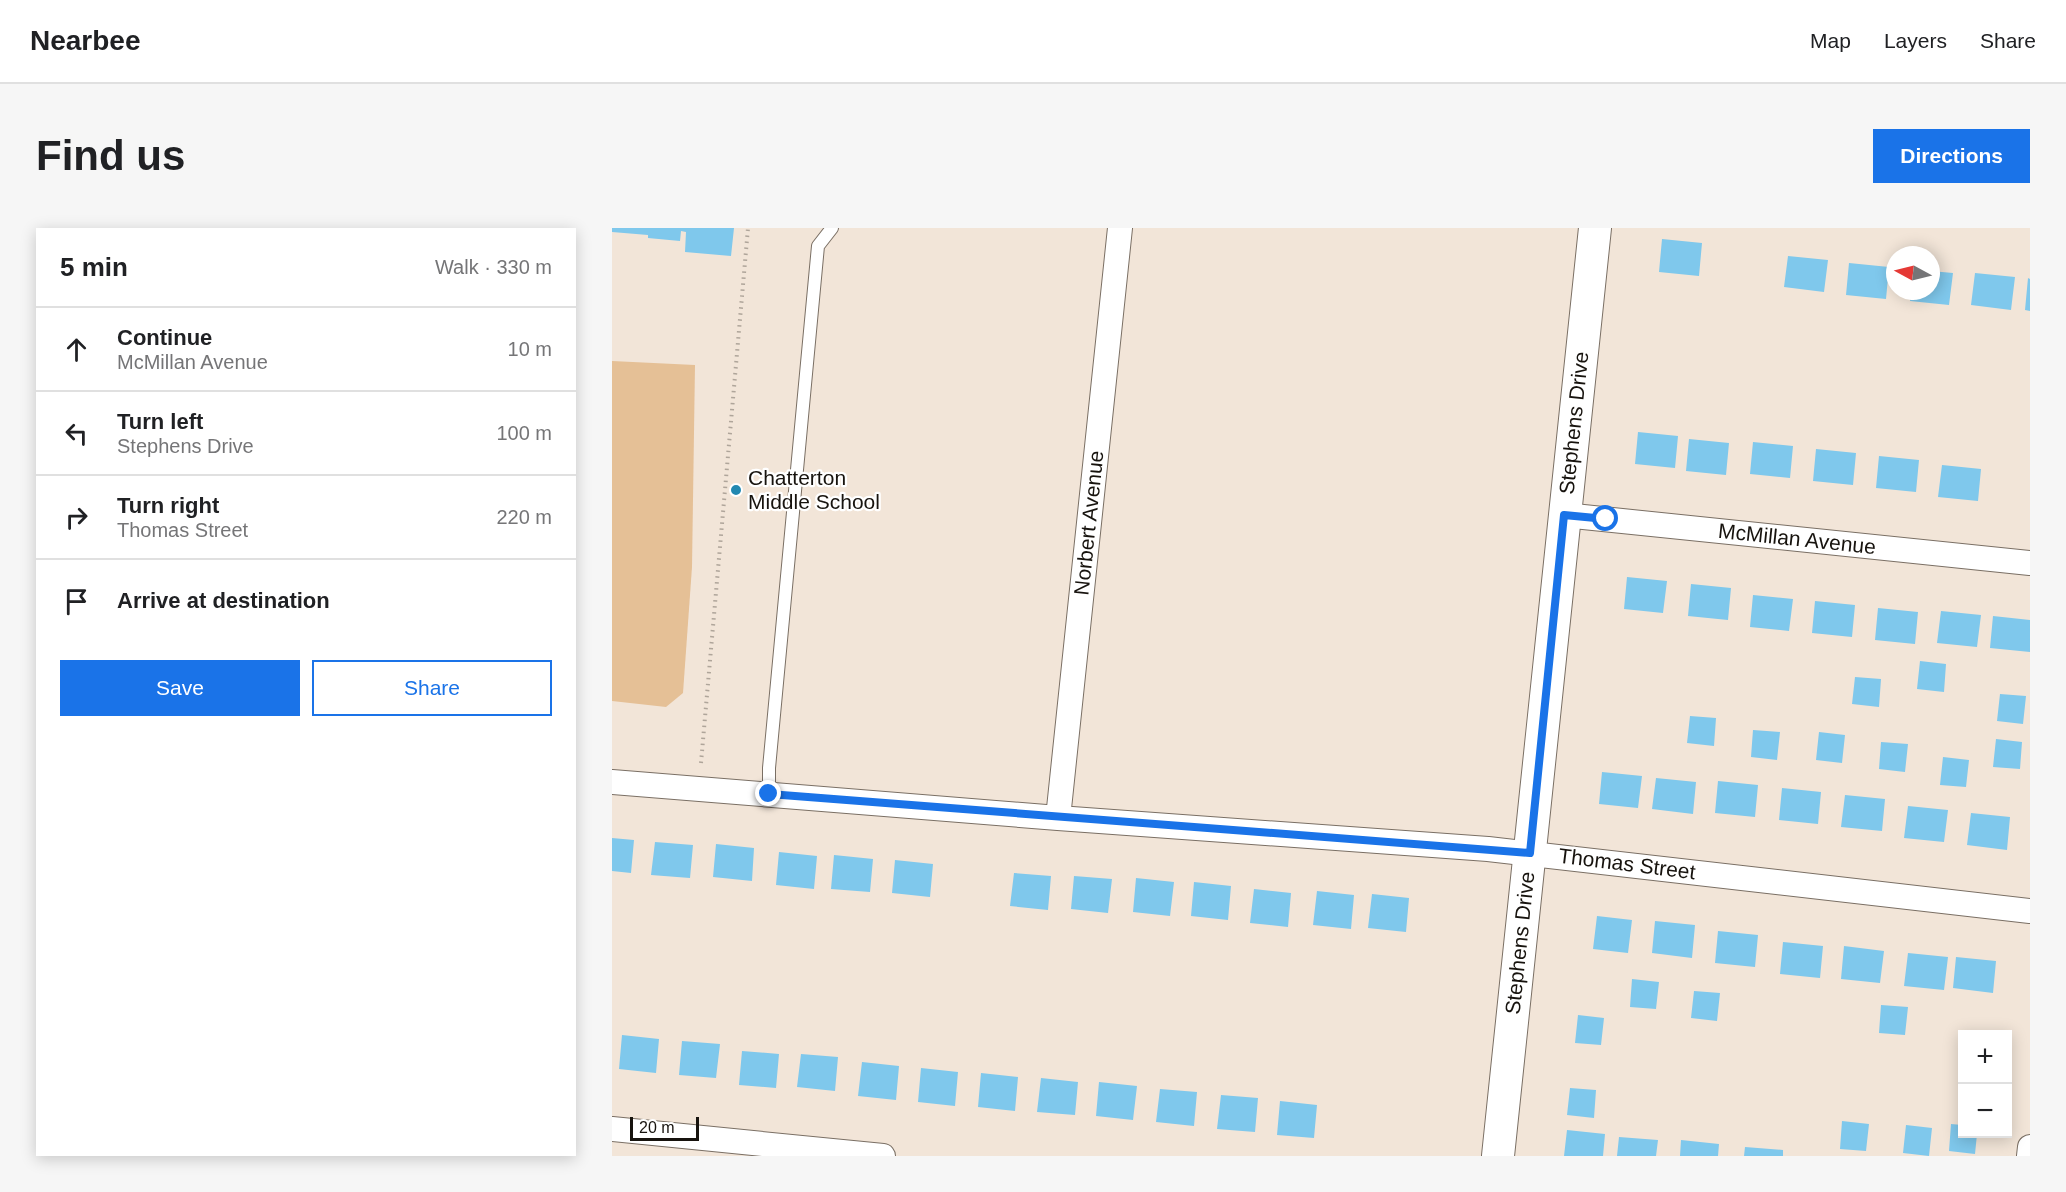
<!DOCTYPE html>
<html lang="en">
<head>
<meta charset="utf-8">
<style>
  :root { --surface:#fff; --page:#f6f6f6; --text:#202124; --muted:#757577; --line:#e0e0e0; --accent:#1a73e8 }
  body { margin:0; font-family:Helvetica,sans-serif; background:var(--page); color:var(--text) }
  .controls { position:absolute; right:18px; bottom:18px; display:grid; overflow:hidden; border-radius:0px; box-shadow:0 3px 15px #0003 }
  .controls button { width:54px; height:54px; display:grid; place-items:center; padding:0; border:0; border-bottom:2px solid var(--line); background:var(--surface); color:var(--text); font:30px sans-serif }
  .compass { position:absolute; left:1274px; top:18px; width:54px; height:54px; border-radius:50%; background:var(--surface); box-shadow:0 3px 15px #0003; rotate:277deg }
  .scale { position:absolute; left:18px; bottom:15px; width:69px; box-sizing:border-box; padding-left:6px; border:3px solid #17130e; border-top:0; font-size:16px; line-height:21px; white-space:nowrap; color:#17130e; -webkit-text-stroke:4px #fff; paint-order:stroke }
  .stop { position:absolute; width:18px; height:18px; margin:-14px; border:4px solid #1a73e8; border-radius:50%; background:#fff }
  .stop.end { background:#1a73e8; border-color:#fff; box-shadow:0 2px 6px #0008 }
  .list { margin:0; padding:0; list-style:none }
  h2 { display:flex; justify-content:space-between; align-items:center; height:78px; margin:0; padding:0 24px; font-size:26px }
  h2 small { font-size:20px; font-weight:400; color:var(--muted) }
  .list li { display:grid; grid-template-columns:39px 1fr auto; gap:18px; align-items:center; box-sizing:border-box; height:84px; padding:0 24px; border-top:2px solid var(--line) }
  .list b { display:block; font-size:22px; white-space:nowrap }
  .list p { margin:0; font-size:20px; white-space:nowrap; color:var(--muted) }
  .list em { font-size:20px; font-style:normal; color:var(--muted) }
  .actions { display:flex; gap:12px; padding:18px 24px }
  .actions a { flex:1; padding:14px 0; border:2px solid var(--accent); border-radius:0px; text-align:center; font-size:21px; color:var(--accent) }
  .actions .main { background:var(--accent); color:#fff }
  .icon { flex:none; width:33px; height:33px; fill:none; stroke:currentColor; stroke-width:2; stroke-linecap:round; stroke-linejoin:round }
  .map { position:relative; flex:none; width:1418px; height:928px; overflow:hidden; border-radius:0px }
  header { display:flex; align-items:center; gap:36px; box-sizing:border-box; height:84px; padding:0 30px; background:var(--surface); border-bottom:2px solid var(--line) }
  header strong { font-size:28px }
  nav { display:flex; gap:33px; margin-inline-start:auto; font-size:21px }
  .intro { display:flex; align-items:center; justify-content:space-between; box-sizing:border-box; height:144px; padding:0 36px }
  h1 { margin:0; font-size:42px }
  .button { padding:15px 27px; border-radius:0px; background:var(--accent); color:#fff; font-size:21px; font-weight:700 }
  main { display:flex; gap:36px; padding:0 36px }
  aside { flex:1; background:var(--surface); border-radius:0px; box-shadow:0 3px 15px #0003 }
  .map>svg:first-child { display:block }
  .green { fill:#e5c096 }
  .building { fill:#7fc8ec }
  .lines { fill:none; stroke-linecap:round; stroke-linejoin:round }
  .service-casing { stroke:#7a6f64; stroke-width:14 }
  .minor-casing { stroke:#7a6f64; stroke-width:26 }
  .tertiary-casing { stroke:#7a6f64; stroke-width:34 }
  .path { stroke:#afa59a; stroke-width:4; stroke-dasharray:1.5 4.5; stroke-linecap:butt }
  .service { stroke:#fff; stroke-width:12 }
  .minor { stroke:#fff; stroke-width:24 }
  .tertiary { stroke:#fff; stroke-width:32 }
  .route { stroke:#1a73e8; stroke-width:8 }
  .poi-dot { fill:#2288b1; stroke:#fff; stroke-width:2 }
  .labels { text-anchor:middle; stroke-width:4.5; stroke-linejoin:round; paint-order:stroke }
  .street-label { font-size:21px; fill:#17130e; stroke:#fff }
  .poi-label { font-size:21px; fill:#17130e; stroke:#fff; text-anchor:start }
</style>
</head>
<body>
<header>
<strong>Nearbee</strong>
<nav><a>Map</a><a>Layers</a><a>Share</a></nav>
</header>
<div class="intro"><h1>Find us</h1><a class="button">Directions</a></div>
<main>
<aside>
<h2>5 min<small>Walk · 330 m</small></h2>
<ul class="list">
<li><svg class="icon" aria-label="ahead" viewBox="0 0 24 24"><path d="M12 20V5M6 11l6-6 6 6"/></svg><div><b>Continue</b><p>McMillan Avenue</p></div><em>10 m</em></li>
<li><svg class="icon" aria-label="left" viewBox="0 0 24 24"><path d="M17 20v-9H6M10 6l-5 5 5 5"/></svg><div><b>Turn left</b><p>Stephens Drive</p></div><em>100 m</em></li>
<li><svg class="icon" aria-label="right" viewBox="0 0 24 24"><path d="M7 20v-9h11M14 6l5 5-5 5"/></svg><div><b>Turn right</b><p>Thomas Street</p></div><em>220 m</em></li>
<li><svg class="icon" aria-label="arrive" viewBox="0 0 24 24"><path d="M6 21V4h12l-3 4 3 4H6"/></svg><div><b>Arrive at destination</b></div></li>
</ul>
<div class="actions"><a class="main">Save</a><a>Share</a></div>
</aside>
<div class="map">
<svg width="1418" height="928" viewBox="0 0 1418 928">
  <rect width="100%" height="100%" fill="#f2e5d8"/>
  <path class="green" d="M0 133 83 137 80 339 71 465 54 479 0 473Z"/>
  <path class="building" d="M0 0H122L119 28 73 24 74 4 69 3 68 13 36 10V7L0 4Z
    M1050 11 1090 15 1087 48 1047 44Z
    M1176 28 1216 32 1212 64 1172 59Z
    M1237 35 1277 39 1274 71 1234 67Z
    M1319 43 1341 45 1337 77 1298 73 1299 63H1319Z
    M1363 45 1403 49 1399 82 1359 77Z
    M1416 50 1418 51V83L1413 82Z
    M1026 204 1066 208 1063 240 1023 236Z
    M1077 211 1117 215 1114 247 1074 243Z
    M1141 214 1181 218 1178 250 1138 246Z
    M1204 221 1244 225 1241 257 1201 253Z
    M1267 228 1307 232 1304 264 1264 260Z
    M1330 237 1369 241 1366 273 1326 269Z
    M1015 349 1055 353 1051 385 1012 381Z
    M1079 356 1119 360 1116 392 1076 388Z
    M1141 367 1181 371 1177 403 1138 399Z
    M1203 373 1243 377 1240 409 1200 405Z
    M1266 380 1306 384 1303 416 1263 412Z
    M1329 383 1369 387 1365 419 1325 415Z
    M1381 388 1418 392V424L1378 420Z
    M1308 433 1334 436 1332 464 1305 461Z
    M1243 449 1269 451 1267 479 1240 476Z
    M1388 466 1414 468 1411 496 1385 493Z
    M1078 488 1104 490 1102 518 1075 515Z
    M1141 502 1168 504 1165 532 1139 529Z
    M1207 504 1233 507 1230 535 1204 532Z
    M1384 511 1410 514 1408 541 1381 539Z
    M1269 514 1296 516 1293 544 1267 541Z
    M1331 529 1357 532 1354 559 1328 557Z
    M990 544 1030 548 1026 580 987 576Z
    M1044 550 1084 554 1081 586 1040 581Z
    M1106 553 1146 557 1143 589 1103 585Z
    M1170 560 1209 564 1206 596 1167 592Z
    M1233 567 1273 571 1270 603 1229 599Z
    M1296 578 1336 582 1332 614 1292 610Z
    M1359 585 1398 589 1395 622 1355 617Z
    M0 610 22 612 19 645 0 643Z
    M43 614 81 617 78 650 39 647Z
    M104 616 142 620 140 653 101 649Z
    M167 624 205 628 202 661 164 657Z
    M222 627 261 631 258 664 219 661Z
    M283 632 321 636 318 669 280 665Z
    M402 645 439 648 436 682 398 678Z
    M462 648 500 651 496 685 459 681Z
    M524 650 562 654 558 688 521 684Z
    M582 654 619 658 616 692 579 688Z
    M642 661 679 665 676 699 638 695Z
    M705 663 742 667 739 701 701 697Z
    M760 666 797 670 794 704 756 700Z
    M985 688 1020 692 1016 725 981 721Z
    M1043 693 1083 697 1080 730 1040 725Z
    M1106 703 1146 707 1143 739 1103 735Z
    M1171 714 1211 718 1208 750 1168 746Z
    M1232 718 1272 723 1268 755 1229 751Z
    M1296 725 1336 729 1332 762 1292 758Z
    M1344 729 1384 733 1381 765 1341 760Z
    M1020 751 1047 754 1044 781 1018 779Z
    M1082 763 1108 765 1105 793 1079 790Z
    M1269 777 1296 779 1293 807 1267 805Z
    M966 787 992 790 989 817 963 815Z
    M10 807 47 811 44 845 7 841Z
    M70 813 108 816 104 850 67 847Z
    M130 823 167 826 164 860 127 857Z
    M189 826 226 829 223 863 185 859Z
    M250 834 287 838 284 872 246 868Z
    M309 840 346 844 343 878 306 874Z
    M369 845 406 849 403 883 366 879Z
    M429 850 466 854 463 887 425 884Z
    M487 854 525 858 521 892 484 888Z
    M958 860 984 862 982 890 955 887Z
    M548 861 585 864 582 898 544 894Z
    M609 867 646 870 643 904 605 901Z
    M668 873 705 877 702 910 665 907Z
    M1230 893 1257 896 1254 923 1228 921Z
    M1339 896 1350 897V906H1365L1363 926 1337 923Z
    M1294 897 1320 900 1317 928 1291 925Z
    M955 902 993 906 991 928H952Z
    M1007 909 1046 912 1044 928H1005Z
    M1069 912 1107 916 1106 928H1068Z
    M1133 919 1171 922V928H1132Z"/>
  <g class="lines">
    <defs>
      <path id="service" d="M157 566V540L206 18 220 0"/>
      <path id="minor" d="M952 287 1418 335
        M0 554 446 590 876 621 1418 683
        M446 590 508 0
        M0 901 271 928
        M1417 928 1418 919"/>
      <path id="tertiary" d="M886 928 983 0"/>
    </defs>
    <use href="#service" class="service-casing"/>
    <use href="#minor" class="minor-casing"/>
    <use href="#tertiary" class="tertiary-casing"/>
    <path class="path" d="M89 535 136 0"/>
    <use href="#service" class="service"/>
    <use href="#minor" class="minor"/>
    <use href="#tertiary" class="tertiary"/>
  </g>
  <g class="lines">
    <path class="route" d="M157 566 918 625 952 287 994 291"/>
  </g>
  <circle class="poi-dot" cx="124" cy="262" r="6"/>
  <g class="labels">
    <g class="street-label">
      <text transform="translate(962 195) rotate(-84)" y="7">Stephens Drive</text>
      <text transform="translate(477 295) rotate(-84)" y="7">Norbert Avenue</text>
      <text transform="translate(1185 311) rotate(6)" y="7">McMillan Avenue</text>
      <text transform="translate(1015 636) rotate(7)" y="7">Thomas Street</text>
      <text transform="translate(908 715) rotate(-84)" y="7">Stephens Drive</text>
    </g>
    <g class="poi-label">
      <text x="136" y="257">Chatterton<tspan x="136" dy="24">Middle School</tspan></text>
    </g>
  </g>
</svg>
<div class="controls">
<button>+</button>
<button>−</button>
</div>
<svg class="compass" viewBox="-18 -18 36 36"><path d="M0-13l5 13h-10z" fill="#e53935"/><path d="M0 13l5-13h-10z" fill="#757577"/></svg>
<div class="scale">20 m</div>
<div class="stop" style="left:994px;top:291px"></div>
<div class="stop end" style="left:157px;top:566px"></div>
</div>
</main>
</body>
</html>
